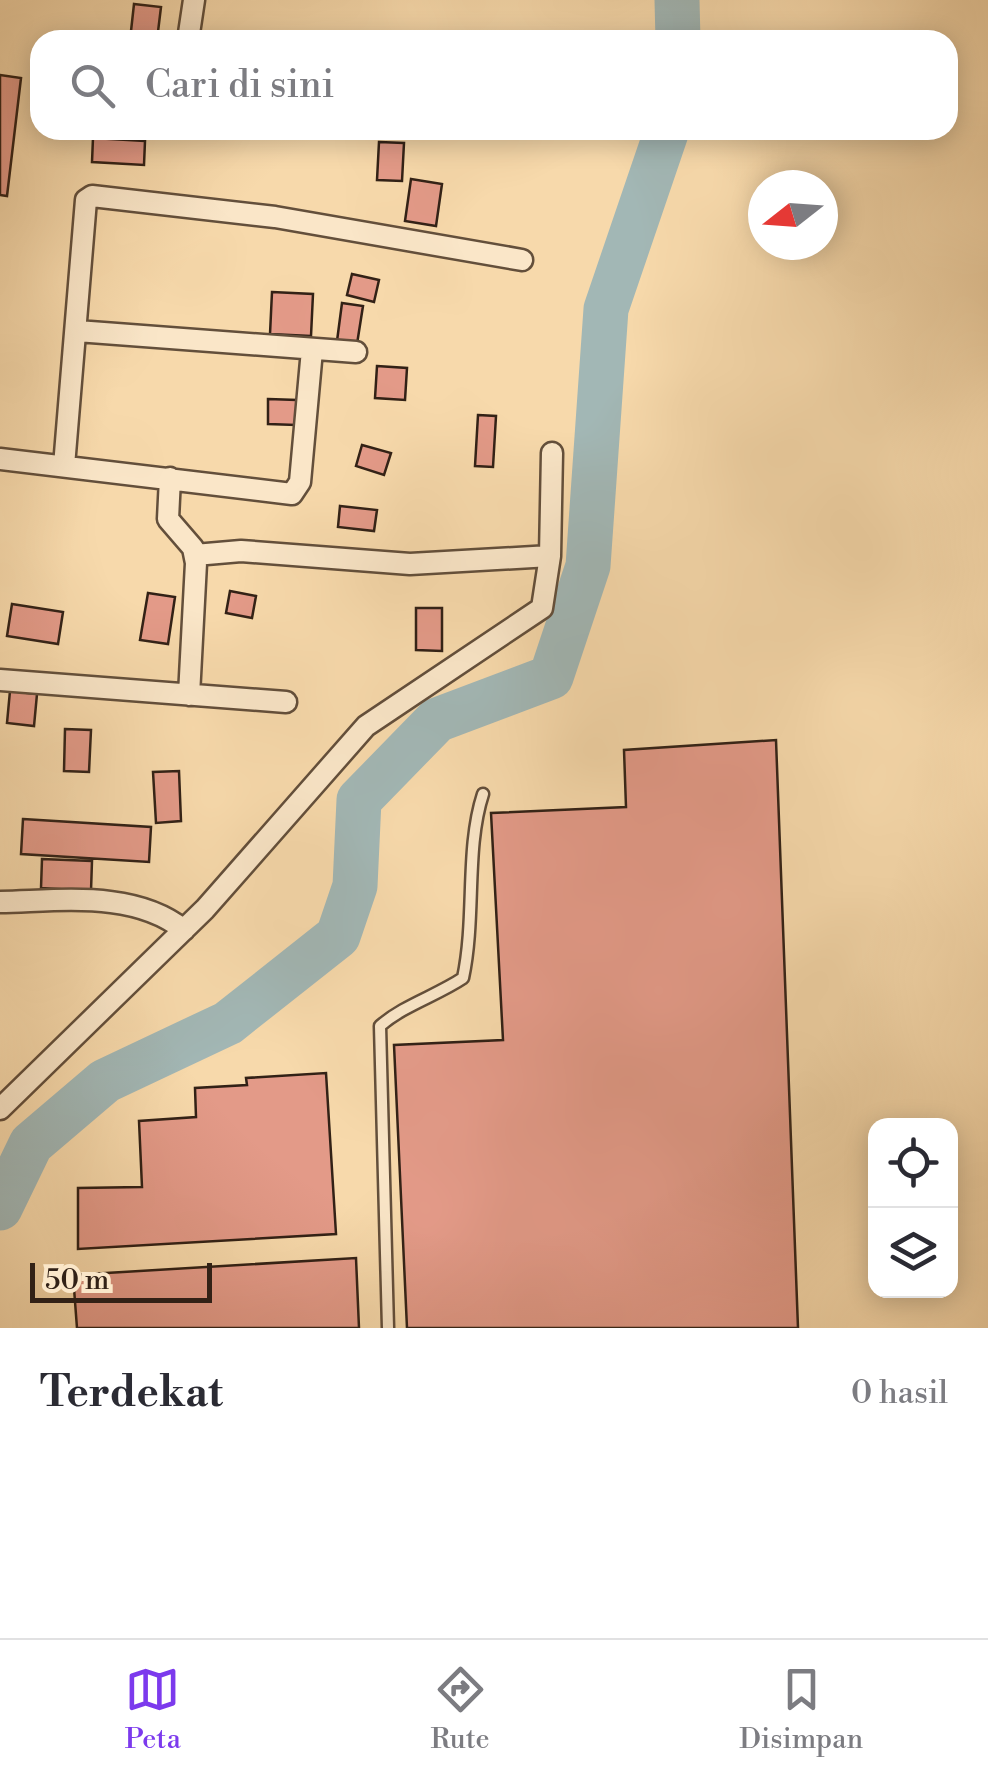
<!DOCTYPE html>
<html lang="id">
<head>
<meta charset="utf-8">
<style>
  :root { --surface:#fff; --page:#f2f2f3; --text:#2b2b33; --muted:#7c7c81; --line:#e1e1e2; --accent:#7c3aed }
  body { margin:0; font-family:"Libre Bodoni",serif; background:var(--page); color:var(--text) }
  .controls { position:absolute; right:30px; bottom:30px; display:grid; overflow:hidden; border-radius:20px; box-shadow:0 5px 25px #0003 }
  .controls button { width:90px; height:90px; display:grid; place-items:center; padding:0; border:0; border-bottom:2px solid var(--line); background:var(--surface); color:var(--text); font:50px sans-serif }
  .compass { position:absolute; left:748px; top:170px; width:90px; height:90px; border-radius:50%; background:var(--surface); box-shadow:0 5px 25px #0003; rotate:253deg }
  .scale { position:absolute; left:30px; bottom:25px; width:182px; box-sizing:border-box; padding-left:10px; border:5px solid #322116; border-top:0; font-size:28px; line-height:35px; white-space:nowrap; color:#322116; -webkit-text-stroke:8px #fae6c8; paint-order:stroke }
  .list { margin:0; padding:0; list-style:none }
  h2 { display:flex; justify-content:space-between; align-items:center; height:130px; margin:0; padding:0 40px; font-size:42px }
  h2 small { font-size:32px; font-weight:400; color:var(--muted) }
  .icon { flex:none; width:55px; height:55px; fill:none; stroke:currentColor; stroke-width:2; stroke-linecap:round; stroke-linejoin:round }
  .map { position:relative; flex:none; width:988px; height:1328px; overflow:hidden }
  .search { position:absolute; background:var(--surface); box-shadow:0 5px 25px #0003; left:30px; right:30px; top:30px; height:110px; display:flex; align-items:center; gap:25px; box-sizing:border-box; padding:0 35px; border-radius:30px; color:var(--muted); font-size:38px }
  .sheet { height:310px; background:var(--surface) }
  nav { display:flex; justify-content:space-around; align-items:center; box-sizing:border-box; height:140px; border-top:2px solid var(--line); background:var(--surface); font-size:28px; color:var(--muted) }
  nav a { display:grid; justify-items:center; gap:5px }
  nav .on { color:var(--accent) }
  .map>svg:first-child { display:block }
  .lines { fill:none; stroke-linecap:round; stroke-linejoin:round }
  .river { stroke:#a2b7b5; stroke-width:45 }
  .building { fill:#e39a88; stroke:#322116; stroke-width:2.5 }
  .lane-casing { stroke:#634f3b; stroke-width:15 }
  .street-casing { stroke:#634f3b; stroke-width:25 }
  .lane { stroke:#fae6c8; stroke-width:10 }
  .street { stroke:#fae6c8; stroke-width:20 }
</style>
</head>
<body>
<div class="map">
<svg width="988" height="1328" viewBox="0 0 988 1328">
  <rect width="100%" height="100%" fill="#f7d9ab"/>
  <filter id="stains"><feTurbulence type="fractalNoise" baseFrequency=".002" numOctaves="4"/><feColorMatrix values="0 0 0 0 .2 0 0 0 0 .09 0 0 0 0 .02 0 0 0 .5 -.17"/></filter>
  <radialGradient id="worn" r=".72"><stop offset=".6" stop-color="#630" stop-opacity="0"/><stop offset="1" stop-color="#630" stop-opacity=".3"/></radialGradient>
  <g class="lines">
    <path class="river" d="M677 0 678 40
      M0 1208 31 1144 105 1081 228 1023 338 936 355 886 359 800 437 720 551 677 588 566 606 309 667 130"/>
  </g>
  <path class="building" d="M134 4 161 7 157 40H130Z
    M0 75 21 78 7 196 0 195Z
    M93 138 145 141 144 165 92 162Z
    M379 142 404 143 402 181 377 180Z
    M411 179 442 184 436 226 405 221Z
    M352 274 379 280 374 302 347 295Z
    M272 292 313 294 311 336 270 334Z
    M342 303 363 306 357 344 337 341Z
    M377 366 407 368 405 400 375 398Z
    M268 399 297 400 296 425 268 424Z
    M478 415 496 416 493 467 475 466Z
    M362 445 391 453 384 475 356 466Z
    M340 506 377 510 374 531 338 527Z
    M230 591 256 596 252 618 226 613Z
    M148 593 175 597 168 644 140 640Z
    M12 604 63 612 58 644 7 636Z
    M416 608H442V651L416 650Z
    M10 691 37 694 34 726 7 723Z
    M65 729 91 730 89 772 64 771Z
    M776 740 798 1328H407L394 1045 503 1040 491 813 626 807 624 750Z
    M179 771 181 821 156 823 153 772Z
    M23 819 151 827 149 862 21 854Z
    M42 859 92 861 91 891 41 888Z
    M326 1073 336 1234 78 1249V1188L142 1187 139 1121 196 1117 195 1088 247 1085 246 1078Z
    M356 1258 359 1328H77L73 1275Z"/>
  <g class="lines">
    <defs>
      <path id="lane" d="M388 1328 380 1026C404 1005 436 996 463 978 476 917 465 849 483 794"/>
      <path id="street" d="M188 40 194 0
        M77 331 356 352
        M0 459 292 494 300 482 312 350
        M64 466 86 200 92 196 275 217 522 260
        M170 478 168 519 193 548 196 563 189 695
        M195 555 241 551 410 564 550 556
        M0 680 286 702
        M0 902C61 901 134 890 184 930
        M0 1109 205 909 366 726 542 608 550 556 552 453"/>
    </defs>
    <use href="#lane" class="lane-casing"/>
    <use href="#street" class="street-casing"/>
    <use href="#lane" class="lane"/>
    <use href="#street" class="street"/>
  </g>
  <rect width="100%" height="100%" filter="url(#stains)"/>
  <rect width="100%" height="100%" fill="url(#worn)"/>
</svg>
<div class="controls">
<button><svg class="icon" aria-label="locate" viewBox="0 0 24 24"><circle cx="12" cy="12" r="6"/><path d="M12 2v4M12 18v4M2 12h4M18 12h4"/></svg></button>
<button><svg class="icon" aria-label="layers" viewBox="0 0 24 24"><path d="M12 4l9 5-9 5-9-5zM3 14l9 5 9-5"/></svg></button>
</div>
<svg class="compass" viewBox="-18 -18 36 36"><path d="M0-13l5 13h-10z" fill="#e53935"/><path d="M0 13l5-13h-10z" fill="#7c7c81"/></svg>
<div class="scale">50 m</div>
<div class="search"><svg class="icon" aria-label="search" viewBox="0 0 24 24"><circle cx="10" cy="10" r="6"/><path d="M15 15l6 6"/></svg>Cari di sini</div>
</div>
<section class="sheet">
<h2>Terdekat<small>0 hasil</small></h2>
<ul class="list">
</ul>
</section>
<nav>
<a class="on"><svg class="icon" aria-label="map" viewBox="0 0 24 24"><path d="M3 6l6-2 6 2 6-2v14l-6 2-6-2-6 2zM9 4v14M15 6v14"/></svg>Peta</a>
<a><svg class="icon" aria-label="directions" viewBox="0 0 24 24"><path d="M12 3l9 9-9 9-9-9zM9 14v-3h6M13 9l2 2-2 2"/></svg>Rute</a>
<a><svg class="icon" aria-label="saved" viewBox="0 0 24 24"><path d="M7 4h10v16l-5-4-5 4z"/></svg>Disimpan</a>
</nav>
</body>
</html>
